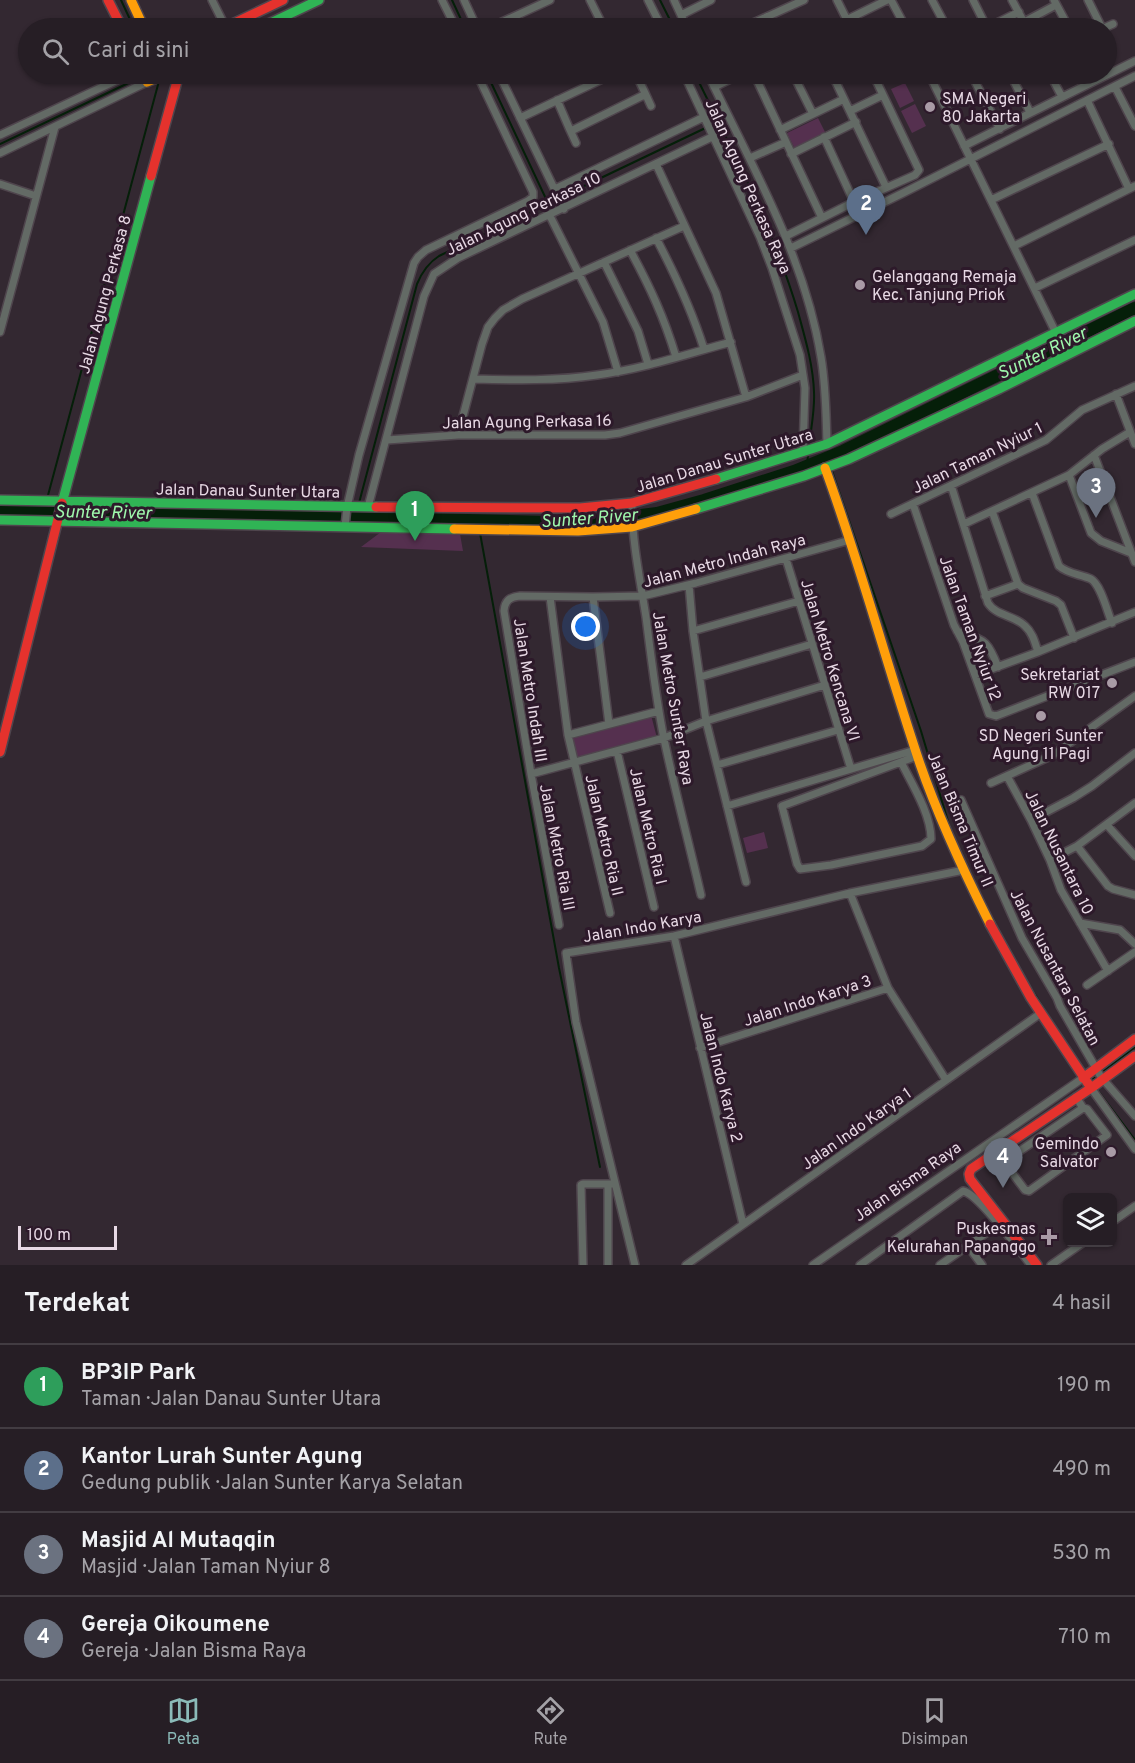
<!DOCTYPE html>
<html lang="id">
<head>
<meta charset="utf-8">
<style>
  :root { --surface:#261e25; --page:#2e272d; --text:#f1f3f6; --muted:#a4a2a7; --line:#423c42; --accent:#8bbbb9 }
  body { margin:0; font-family:Overpass,sans-serif; background:var(--page); color:var(--text) }
  .controls { position:absolute; right:18px; bottom:18px; display:grid; overflow:hidden; border-radius:9px; box-shadow:0 2px 4px #0004 }
  .controls button { width:54px; height:54px; display:grid; place-items:center; padding:0; border:0; border-bottom:2px solid var(--line); background:var(--surface); color:var(--text); font:30px sans-serif }
  .scale { position:absolute; left:18px; bottom:15px; width:99px; box-sizing:border-box; padding-left:6px; border:3px solid #e8d9e5; border-top:0; font-size:16px; line-height:21px; white-space:nowrap; color:#e8d9e5; -webkit-text-stroke:4px #2d192a; paint-order:stroke }
  .you { position:absolute; left:586px; top:627px; width:21px; height:21px; margin:-15px; border:4px solid #fff; border-radius:50%; background:#1a73e8; box-shadow:0 0 0 9px #1a73e833 }
  .badge { display:grid; place-items:center; width:39px; height:39px; border-radius:50%; background:var(--accent); color:#fff; font-size:20px; font-weight:700 }
  .pin { position:absolute; translate:-50% -50px; filter:drop-shadow(0 2px 3px #0008) }
  .pin::after { content:''; position:absolute; top:32px; width:21px; height:18px; background:inherit; clip-path:polygon(0 0,100% 0,50% 100%) }
  .list { margin:0; padding:0; list-style:none }
  h2 { display:flex; justify-content:space-between; align-items:center; height:78px; margin:0; padding:0 24px; font-size:26px }
  h2 small { font-size:20px; font-weight:400; color:var(--muted) }
  .list li { display:grid; grid-template-columns:39px 1fr auto; gap:18px; align-items:center; box-sizing:border-box; height:84px; padding:0 24px; border-top:2px solid var(--line) }
  .list b { display:block; font-size:22px; white-space:nowrap }
  .list p { margin:0; font-size:20px; white-space:nowrap; color:var(--muted) }
  .list em { font-size:20px; font-style:normal; color:var(--muted) }
  .icon { flex:none; width:33px; height:33px; fill:none; stroke:currentColor; stroke-width:2; stroke-linecap:round; stroke-linejoin:round }
  .map { position:relative; flex:none; width:1135px; height:1265px; overflow:hidden }
  .search { position:absolute; background:var(--surface); box-shadow:0 2px 4px #0004; left:18px; right:18px; top:18px; height:66px; display:flex; align-items:center; gap:15px; box-sizing:border-box; padding:0 21px; border-radius:33px; color:var(--muted); font-size:22px }
  .sheet { height:414px; background:var(--surface) }
  nav { display:flex; justify-content:space-around; align-items:center; box-sizing:border-box; height:84px; border-top:2px solid var(--line); background:var(--surface); font-size:16px; color:var(--muted) }
  nav a { display:grid; justify-items:center; gap:3px }
  nav .on { color:var(--accent) }
  .map>svg:first-child { display:block }
  .green { fill:#55304f }
  .lines { fill:none; stroke-linecap:round; stroke-linejoin:round }
  .stream { stroke:#051f09; stroke-width:2 }
  .river { stroke:#051f09; stroke-width:12 }
  .street-casing { stroke:#4f454d; stroke-width:10 }
  .fast-casing { stroke:#4f454d; stroke-width:12 }
  .slow-casing { stroke:#4f454d; stroke-width:12 }
  .jam-casing { stroke:#4f454d; stroke-width:12 }
  .street { stroke:#636a65; stroke-width:7 }
  .fast { stroke:#30b455; stroke-width:9 }
  .slow { stroke:#ff9f0a; stroke-width:9 }
  .jam { stroke:#e5322d; stroke-width:9 }
  .poi-dot { fill:#a99ba6; stroke:#2d192a; stroke-width:2 }
  .labels { text-anchor:middle; stroke-width:6; stroke-linejoin:round; paint-order:stroke }
  .poi-label { font-size:16px; fill:#e8d9e5; stroke:#2d192a; text-anchor:end }
  .street-label { font-size:16px; fill:#e8d9e5; stroke:#2d192a }
  .water-label { font-size:18px; font-style:italic; fill:#9ff7ac; stroke:#2d192a }
</style>
</head>
<body>
<div class="map">
<svg width="1135" height="1265" viewBox="0 0 1135 1265">
  <rect width="100%" height="100%" fill="#332831"/>
  <path class="green" d="M905 83 914 101 900 108 891 89Z
    M915 104 926 126 912 133 901 111Z
    M818 118 826 134 795 149 787 133Z
    M355 519 477 522 478 528 355 527Z
    M381 532 460 534 463 551 361 547Z
    M651 715 657 738 576 760 570 737Z
    M764 832 768 848 747 853 743 838Z"/>
  <g class="lines">
    <path class="stream" d="M121 0 134 28
      M452 0 465 28
      M660 0 674 28
      M487 74 548 203
      M695 74C733 152 773 228 798 312 805 338 813 364 814 392 815 410 811 428 809 446
      M0 144 141 77
      M561 197 718 122
      M807 465 808 455
      M831 468 921 731 950 828
      M47 499 159 81
      M359 503 417 284C422 272 428 263 439 256L556 200
      M356 518 358 509
      M478 521 479 527
      M480 533 559 968 600 1167
      M1029 985 1077 1061
      M1090 1081 1135 1047
      M1096 1088 1135 1140"/>
    <path class="river" d="M0 509 547 522H585L657 513 704 500 794 471 843 451 1135 308"/>
    <defs>
      <path id="street" d="M212 0 226 28
        M442 0 456 28
        M464 0 477 28
        M590 0 604 28
        M648 0 662 28
        M674 0 687 28
        M837 0 851 28
        M891 0 906 28
        M932 0 947 28
        M973 0 987 28
        M1012 0 1027 28
        M1054 0 1069 28
        M1088 0 1102 28
        M681 15 711 0
        M766 17 771 28
        M1024 22 1056 5
        M489 28 550 0
        M742 28 804 0
        M830 28 887 0
        M987 28 1019 12
        M1104 28 1113 24
        M499 74 564 209
        M684 74 760 237 772 268 800 355 805 388 803 452
        M708 74C752 167 804 254 821 357 826 386 826 415 827 444
        M754 74 822 218
        M793 74 813 114
        M832 74 886 187
        M929 74 1056 333
        M971 74 1000 129
        M1010 74 1030 112
        M1050 74 1062 97
        M501 78 510 74
        M714 87 741 74
        M1115 87 1135 126
        M645 93 651 106
        M557 100 570 130H573L644 95 645 93 636 74
        M1087 100 1129 189
        M850 111 883 95
        M520 118 613 74
        M570 130 576 143
        M780 130 844 99
        M0 135 130 74
        M824 137 854 202
        M964 146 1135 61
        M0 153 147 82
        M791 154 856 122
        M750 158 786 142
        M656 164 716 293 746 397
        M0 184 36 196
        M555 189 704 117
        M991 200 1109 144
        M550 216 603 322 618 372
        M786 236 854 202 915 175 919 170 873 74
        M656 238C676 276 691 308 704 349
        M1014 246 1135 186
        M791 248 903 193 1135 76
        M630 250C650 287 664 317 676 357
        M604 262 638 331 648 364
        M1035 288 1135 240
        M0 332 55 127
        M473 379C514 380 557 381 597 375 643 369 687 354 731 342
        M1116 394 1135 444
        M458 435 482 344 488 327 495 318 503 310 522 299 684 226
        M387 440 458 435H605L620 433 746 397 803 375
        M1094 455 1135 562
        M1069 475 1091 533 1101 541 1131 553
        M951 485 988 603C996 616 1014 615 1025 626 1033 633 1035 643 1038 652
        M1032 493 1059 566C1068 574 1080 574 1091 579 1101 585 1107 611 1112 623
        M632 503C632 542 640 579 646 617 651 657 656 699 664 739 675 791 689 843 701 895
        M913 504 954 625 963 642 989 714 996 716 1135 662
        M368 507 424 296 434 274 458 258 714 136
        M992 511 1018 584 1023 588 1056 601 1061 605 1074 638
        M891 514 1046 440 1082 410 1135 386
        M964 524 1069 475 1102 449 1130 432
        M345 527 347 507 359 455 414 263 418 257 426 250 528 201 533 197V192L477 74
        M786 559 851 769
        M689 585 693 631 706 721 746 882
        M985 596 1018 584
        M550 597 568 735 610 913
        M593 597 609 724
        M693 631 799 601
        M957 631C985 641 987 639 998 667
        M975 675 1038 652 1135 612
        M700 677 812 644
        M568 735 659 711
        M617 751 654 907
        M901 762C912 784 931 814 931 839L922 846 831 865 800 869 797 864 782 806 917 756
        M717 765 838 730
        M531 774 664 738 706 721 825 685
        M1007 776 1031 820 1050 860 1061 890 1108 971
        M991 783 1053 755 1135 696
        M961 800 1022 938 1057 998 1060 1006 1101 1077 1135 1116
        M727 806 915 750
        M1031 820 1073 798 1092 786 1135 753
        M1107 825 1135 856
        M1077 846 1108 886 1113 889 1135 895
        M1050 860 1077 846 1135 803
        M850 893 888 988 946 1080
        M1080 923 1120 930 1135 944
        M559 925 531 774 504 611C505 600 510 597 520 596L593 597 643 596 696 583 850 540
        M674 936 743 1224
        M1087 985 1135 952
        M700 1048 888 988
        M1091 1088 1135 1149
        M1076 1097 1083 1108 1087 1109 1107 1135 1029 1191 1025 1190 1007 1166 1008 1159 1083 1108
        M608 1184V1265
        M1112 1222 1135 1206
        M968 1246 982 1265
        M583 1265 581 1185 583 1184H615
        M635 1265 576 1022 566 953 674 936 850 893 964 870
        M686 1265 1041 1013
        M813 1265 1083 1078
        M860 1265 963 1191C979 1194 1019 1250 1031 1265
        M940 1265 1002 1222
        M1051 1265 1084 1242"/>
      <path id="fast" d="M260 28 319 0
        M716 479 827 444 1135 294
        M0 500 376 507
        M62 503 151 176
        M696 509 804 476 849 459 999 389 1135 321
        M0 520 454 529"/>
      <path id="slow" d="M131 0 144 28
        M143 74 147 82 166 74
        M825 468C861 566 887 666 920 764 939 819 964 872 990 924
        M454 529 578 531 632 527 696 509"/>
      <path id="jam" d="M108 0 122 28
        M224 28 283 0
        M151 176 179 74
        M376 507 580 508 632 503 716 479
        M0 752 62 503
        M990 924 1031 998 1091 1088
        M1083 1078 1135 1039
        M1037 1265 970 1179 969 1174 971 1169 1094 1086 1135 1056"/>
    </defs>
    <use href="#street" class="street-casing"/>
    <use href="#fast" class="fast-casing"/>
    <use href="#slow" class="slow-casing"/>
    <use href="#jam" class="jam-casing"/>
    <use href="#street" class="street"/>
    <use href="#fast" class="fast"/>
    <use href="#slow" class="slow"/>
    <use href="#jam" class="jam"/>
  </g>
  <g class="poi-dot">
    <circle cx="930" cy="107" r="6"/>
    <circle cx="860" cy="285" r="6"/>
    <circle cx="1112" cy="683" r="6"/>
    <circle cx="1041" cy="716" r="6"/>
    <circle cx="1111" cy="1152" r="6"/>
    <path d="M1046 1228h6v6h6v6h-6v6h-6v-6h-6v-6h6z"/>
  </g>
  <g class="labels">
    <g class="poi-label">
      <text x="942" y="104" text-anchor="start">SMA Negeri<tspan x="942" dy="18">80 Jakarta</tspan></text>
      <text x="872" y="282" text-anchor="start">Gelanggang Remaja<tspan x="872" dy="18">Kec. Tanjung Priok</tspan></text>
      <text x="1100" y="680">Sekretariat<tspan x="1100" dy="18">RW 017</tspan></text>
      <text x="1041" y="741" text-anchor="middle">SD Negeri Sunter<tspan x="1041" dy="18">Agung 11 Pagi</tspan></text>
      <text x="1099" y="1149">Gemindo<tspan x="1099" dy="18">Salvator</tspan></text>
      <text x="1036" y="1234">Puskesmas<tspan x="1036" dy="18">Kelurahan Papanggo</tspan></text>
    </g>
    <g class="street-label">
      <text transform="translate(749 186) rotate(66)" y="6">Jalan Agung Perkasa Raya</text>
      <text transform="translate(523 213) rotate(-26)" y="6">Jalan Agung Perkasa 10</text>
      <text transform="translate(104 294) rotate(-75)" y="6">Jalan Agung Perkasa 8</text>
      <text transform="translate(527 421) rotate(-1)" y="6">Jalan Agung Perkasa 16</text>
      <text transform="translate(977 457) rotate(-26)" y="6">Jalan Taman Nyiur 1</text>
      <text transform="translate(724 460) rotate(-17)" y="6">Jalan Danau Sunter Utara</text>
      <text transform="translate(248 490) rotate(1)" y="6">Jalan Danau Sunter Utara</text>
      <text transform="translate(724 560) rotate(-15)" y="6">Jalan Metro Indah Raya</text>
      <text transform="translate(971 628) rotate(70)" y="6">Jalan Taman Nyiur 12</text>
      <text transform="translate(831 660) rotate(73)" y="6">Jalan Metro Kencana VI</text>
      <text transform="translate(531 690) rotate(81)" y="6">Jalan Metro Indah III</text>
      <text transform="translate(674 698) rotate(80)" y="6">Jalan Metro Sunter Raya</text>
      <text transform="translate(961 819) rotate(67)" y="6">Jalan Bisma Timur II</text>
      <text transform="translate(649 826) rotate(77)" y="6">Jalan Metro Ria I</text>
      <text transform="translate(605 835) rotate(77)" y="6">Jalan Metro Ria II</text>
      <text transform="translate(558 847) rotate(79)" y="6">Jalan Metro Ria III</text>
      <text transform="translate(1060 852) rotate(64)" y="6">Jalan Nusantara 10</text>
      <text transform="translate(642 926) rotate(-10)" y="6">Jalan Indo Karya</text>
      <text transform="translate(1056 967) rotate(62)" y="6">Jalan Nusantara Selatan</text>
      <text transform="translate(807 1000) rotate(-18)" y="6">Jalan Indo Karya 3</text>
      <text transform="translate(722 1077) rotate(76)" y="6">Jalan Indo Karya 2</text>
      <text transform="translate(856 1128) rotate(-35)" y="6">Jalan Indo Karya 1</text>
      <text transform="translate(907 1181) rotate(-35)" y="6">Jalan Bisma Raya</text>
    </g>
    <g class="water-label">
      <text transform="translate(1042 353) rotate(-26)" y="6">Sunter River</text>
      <text transform="translate(103 512) rotate(1)" y="6">Sunter River</text>
      <text transform="translate(589 518) rotate(-4)" y="6">Sunter River</text>
    </g>
  </g>
</svg>
<div class="controls">
<button><svg class="icon" aria-label="layers" viewBox="0 0 24 24"><path d="M12 4l9 5-9 5-9-5zM3 14l9 5 9-5"/></svg></button>
</div>
<div class="scale">100 m</div>
<div class="you"></div>
<div class="pin badge" style="left:415px;top:541px;background:#2e9e5b">1</div>
<div class="pin badge" style="left:866px;top:235px;background:#5c6f8a">2</div>
<div class="pin badge" style="left:1096px;top:518px;background:#6b7280">3</div>
<div class="pin badge" style="left:1003px;top:1188px;background:#6b7280">4</div>
<div class="search"><svg class="icon" aria-label="search" viewBox="0 0 24 24"><circle cx="10" cy="10" r="6"/><path d="M15 15l6 6"/></svg>Cari di sini</div>
</div>
<section class="sheet">
<h2>Terdekat<small>4 hasil</small></h2>
<ul class="list">
<li><span class="badge" style="background:#2e9e5b">1</span><div><b>BP3IP Park</b><p>Taman · Jalan Danau Sunter Utara</p></div><em>190 m</em></li>
<li><span class="badge" style="background:#5c6f8a">2</span><div><b>Kantor Lurah Sunter Agung</b><p>Gedung publik · Jalan Sunter Karya Selatan</p></div><em>490 m</em></li>
<li><span class="badge" style="background:#6b7280">3</span><div><b>Masjid Al Mutaqqin</b><p>Masjid · Jalan Taman Nyiur 8</p></div><em>530 m</em></li>
<li><span class="badge" style="background:#6b7280">4</span><div><b>Gereja Oikoumene</b><p>Gereja · Jalan Bisma Raya</p></div><em>710 m</em></li>
</ul>
</section>
<nav>
<a class="on"><svg class="icon" aria-label="map" viewBox="0 0 24 24"><path d="M3 6l6-2 6 2 6-2v14l-6 2-6-2-6 2zM9 4v14M15 6v14"/></svg>Peta</a>
<a><svg class="icon" aria-label="directions" viewBox="0 0 24 24"><path d="M12 3l9 9-9 9-9-9zM9 14v-3h6M13 9l2 2-2 2"/></svg>Rute</a>
<a><svg class="icon" aria-label="saved" viewBox="0 0 24 24"><path d="M7 4h10v16l-5-4-5 4z"/></svg>Disimpan</a>
</nav>
</body>
</html>
